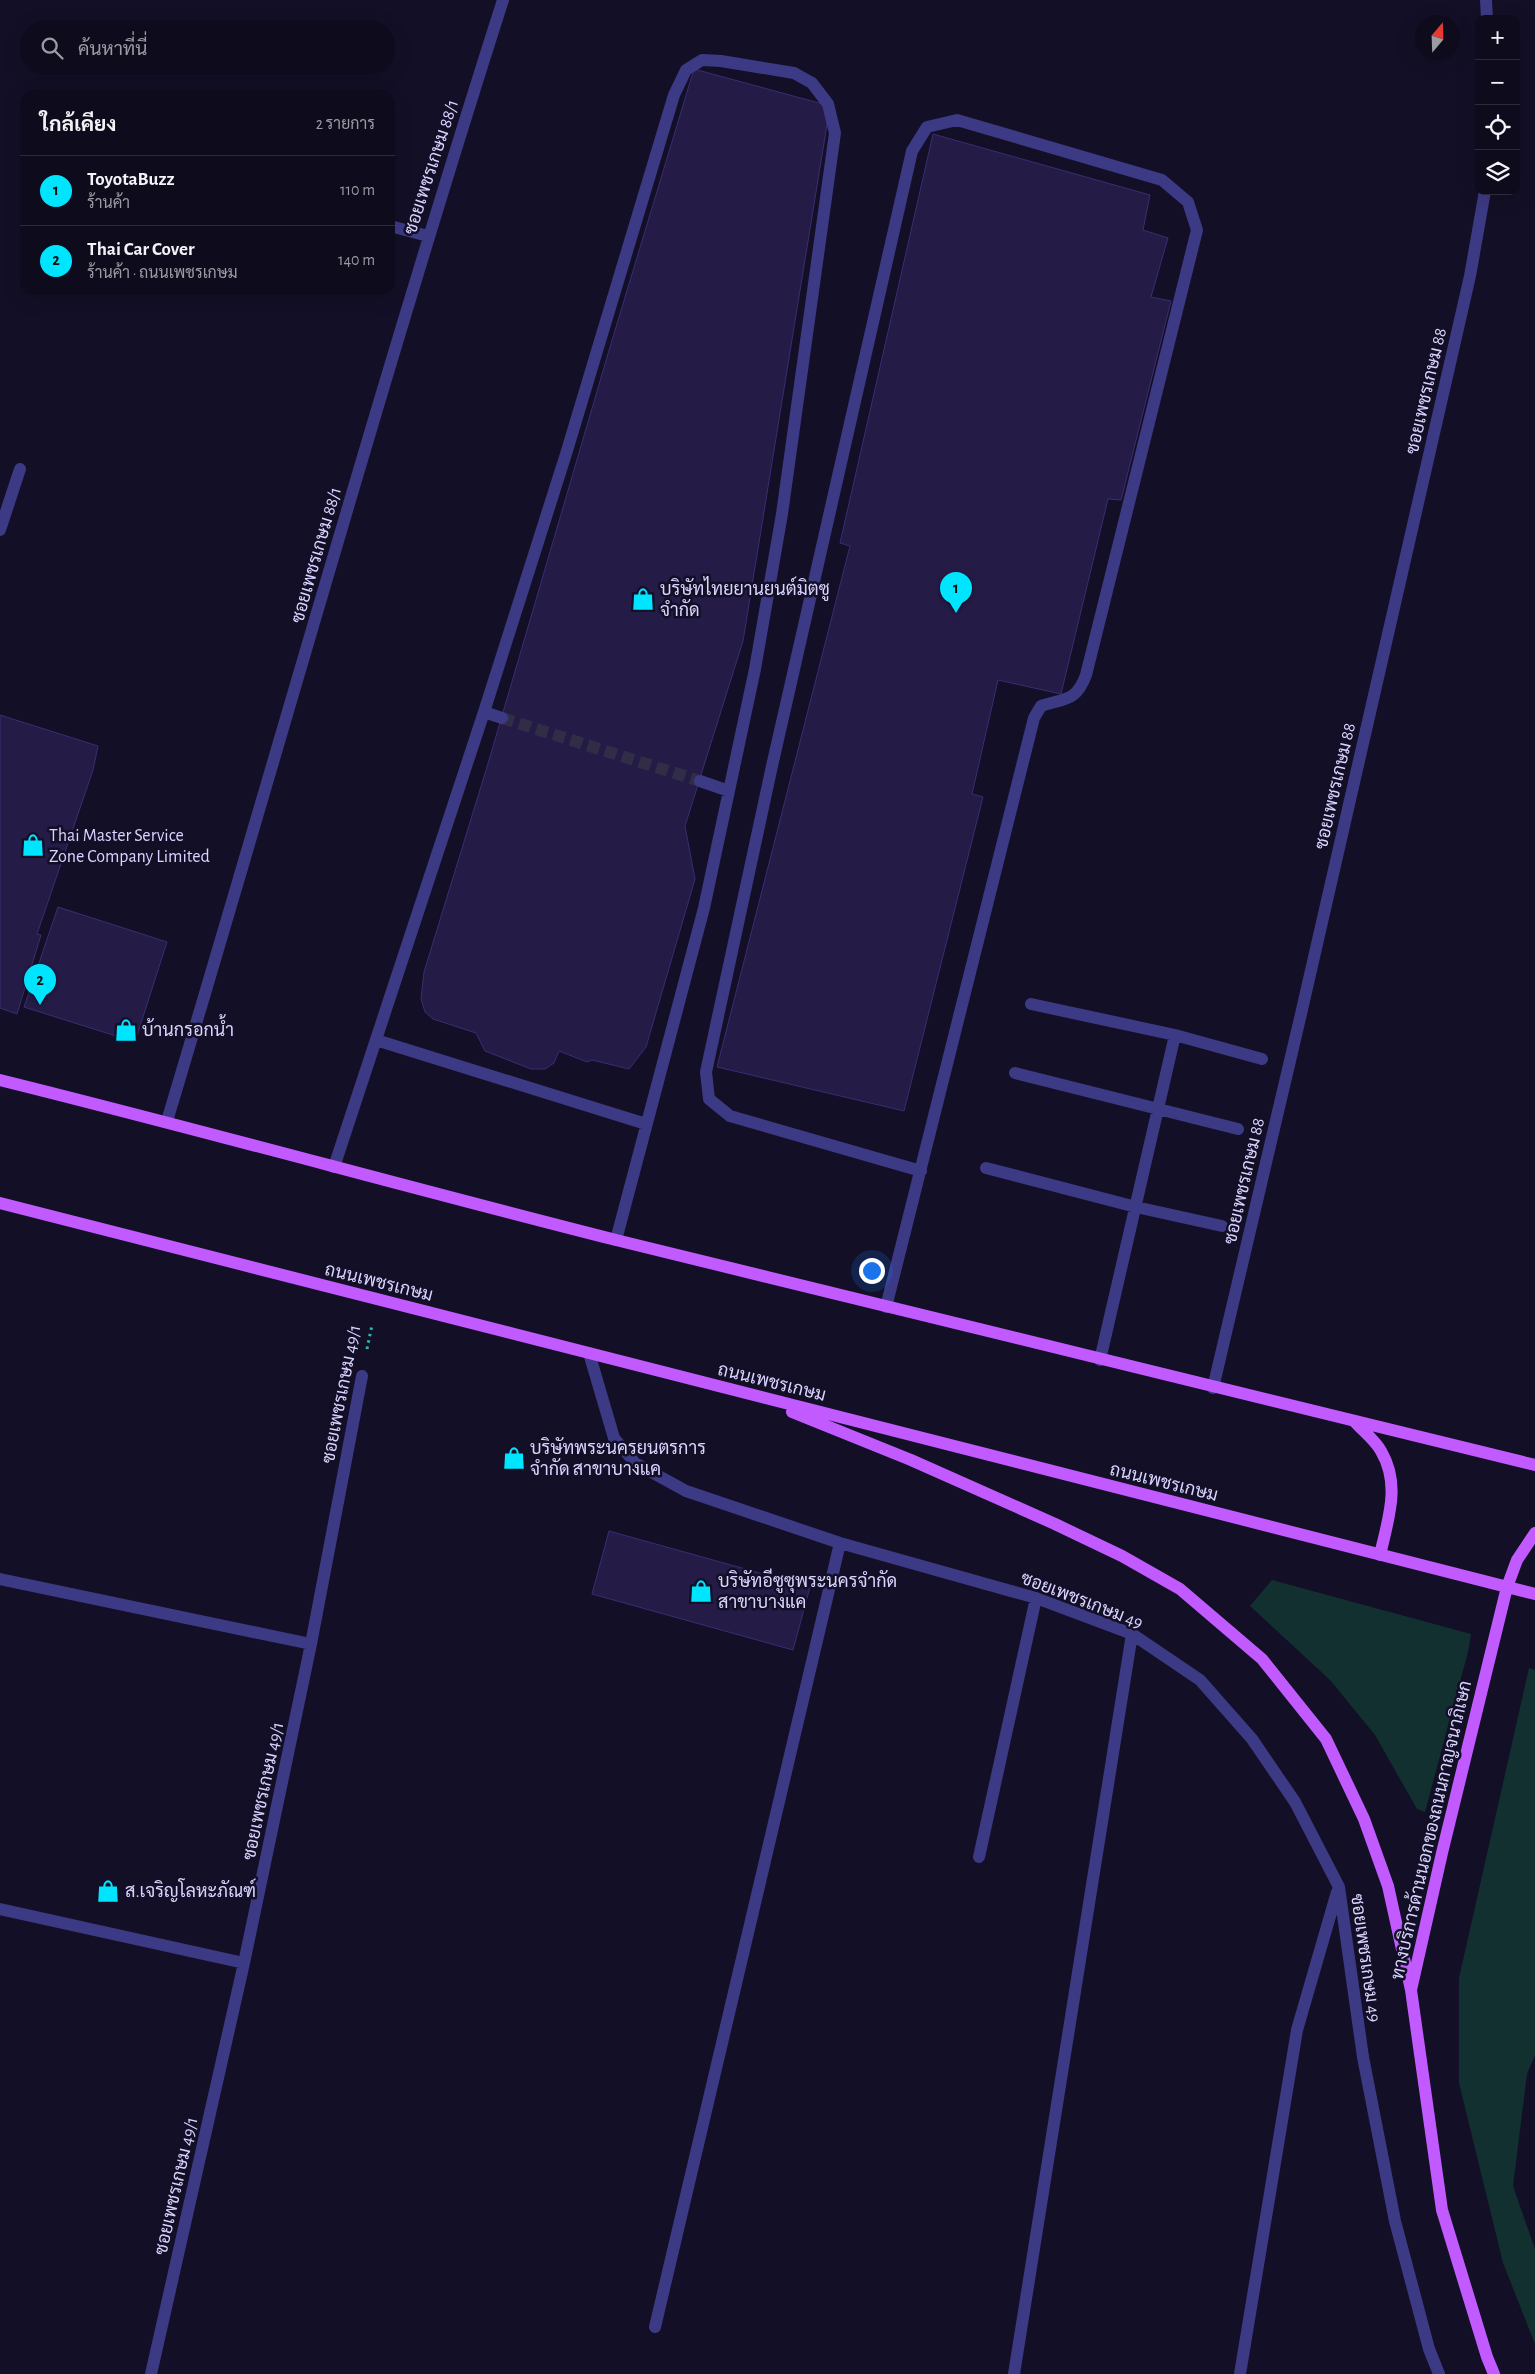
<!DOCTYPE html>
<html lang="th">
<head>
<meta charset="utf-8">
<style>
  :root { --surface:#0e0b1c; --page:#171425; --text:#f1f3f6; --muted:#9b9ba3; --line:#2e2b3b; --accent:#00e5ff }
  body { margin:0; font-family:"Alegreya Sans",Sarabun,sans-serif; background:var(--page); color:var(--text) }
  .controls { position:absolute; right:15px; top:15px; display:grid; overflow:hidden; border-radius:10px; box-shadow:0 5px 20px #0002 }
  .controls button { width:45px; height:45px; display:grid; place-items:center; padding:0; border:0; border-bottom:1px solid var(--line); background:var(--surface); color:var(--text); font:25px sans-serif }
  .compass { position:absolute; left:1415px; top:15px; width:45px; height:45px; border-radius:50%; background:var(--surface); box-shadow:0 5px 20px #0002; rotate:19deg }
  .you { position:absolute; left:871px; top:1270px; width:18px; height:18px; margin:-12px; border:4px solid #fff; border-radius:50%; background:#1a73e8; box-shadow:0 0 0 8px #1a73e833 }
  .badge { display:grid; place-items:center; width:32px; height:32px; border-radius:50%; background:var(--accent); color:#111; font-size:16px; font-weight:700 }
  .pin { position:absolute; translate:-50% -41px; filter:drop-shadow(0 1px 2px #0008) }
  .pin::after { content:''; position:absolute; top:26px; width:18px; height:15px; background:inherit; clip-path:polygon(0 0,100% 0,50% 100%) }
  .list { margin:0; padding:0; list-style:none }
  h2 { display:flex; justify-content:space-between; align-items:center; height:65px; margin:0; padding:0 20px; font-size:21px }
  h2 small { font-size:16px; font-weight:400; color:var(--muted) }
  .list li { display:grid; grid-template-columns:32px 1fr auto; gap:15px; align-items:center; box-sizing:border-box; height:70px; padding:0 20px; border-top:1px solid var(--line) }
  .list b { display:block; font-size:19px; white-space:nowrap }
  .list p { margin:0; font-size:16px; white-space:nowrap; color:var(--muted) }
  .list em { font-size:16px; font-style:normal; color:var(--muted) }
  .icon { flex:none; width:28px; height:28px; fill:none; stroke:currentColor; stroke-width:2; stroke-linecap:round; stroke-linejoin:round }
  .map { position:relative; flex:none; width:1535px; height:2374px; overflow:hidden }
  .search { position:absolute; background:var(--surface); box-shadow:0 5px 20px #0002; left:20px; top:20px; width:375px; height:55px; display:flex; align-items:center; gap:12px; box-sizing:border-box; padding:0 18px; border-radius:28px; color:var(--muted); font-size:19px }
  .panel { position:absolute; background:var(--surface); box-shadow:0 5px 20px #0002; left:20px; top:90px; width:375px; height:205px; border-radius:15px }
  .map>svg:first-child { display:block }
  .green { fill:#12302f }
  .building { fill:#241b47; stroke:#3b2d73 }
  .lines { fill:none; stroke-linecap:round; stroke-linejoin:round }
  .minor-tunnel { stroke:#312d47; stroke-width:12; stroke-dasharray:12 6; stroke-linecap:butt }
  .path { stroke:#2fb8b0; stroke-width:3; stroke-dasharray:2.5 4; stroke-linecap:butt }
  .minor { stroke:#3d3a85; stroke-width:12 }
  .major { stroke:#c25bff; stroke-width:12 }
  .labels { text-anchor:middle; stroke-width:5; stroke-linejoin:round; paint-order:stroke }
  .street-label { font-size:18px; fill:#d9d4ff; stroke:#130f26 }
  .poi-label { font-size:18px; fill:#d9d4ff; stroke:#130f26; text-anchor:start }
</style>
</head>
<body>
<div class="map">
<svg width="1535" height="2374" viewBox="0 0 1535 2374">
  <rect width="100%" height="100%" fill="#130f26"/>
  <path class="green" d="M1272 1580 1471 1634 1468 1652 1425 1812 1417 1809 1375 1735 1330 1680 1250 1606Z
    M1529 1668 1535 1670V2055L1527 2074 1513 2186 1535 2249V2344L1503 2263 1459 2083V1978Z"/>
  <path class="building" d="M694 69 830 106 743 641 685 826 695 879 646 1047 629 1069 592 1060 587 1062 559 1051 554 1063 545 1069H531L485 1051 476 1033 433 1019 425 1012 421 999 424 972 487 767 610 347Z
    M933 134 1150 195 1143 230 1168 238 1151 297 1171 301 1121 500 1108 499 1061 694 998 680 972 794 983 797 904 1111 717 1067 850 546 840 543Z
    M0 715 98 746 93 770 37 934 41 935 17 1014 0 1008Z
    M58 907 167 942 135 1042 24 1007Z
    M609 1531 810 1587 793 1650 592 1594Z"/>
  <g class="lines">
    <path class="minor-tunnel" d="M502 718 700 781"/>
    <path class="path" d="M367 1349 372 1325"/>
    <path class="minor" d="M1486 0 1487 19
      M390 226 428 236
      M0 530 20 469
      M484 712 502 718
      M700 781 729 791
      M1031 1004 1175 1035 1262 1059
      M376 1040 646 1124
      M1015 1073 1238 1129
      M167 1121C279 748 384 372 503 0
      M334 1167 484 712 566 454 674 95 686 70 702 60 721 61 794 73 812 83 828 104 835 133 782 514 755 669 704 908 616 1240
      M986 1168 1136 1207 1222 1226
      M886 1307 1034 718 1041 706C1065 698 1076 702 1086 675L1197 230 1188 202 1162 180 957 120 927 127 912 151 772 766 706 1072 709 1099 730 1116 921 1171
      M589 1353 614 1438 635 1463 686 1491 840 1543 1036 1598 1132 1634 1200 1680 1252 1739 1295 1802 1339 1887 1363 2057 1395 2221 1429 2349 1439 2374
      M1100 1360 1175 1035
      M1213 1388 1301 1014 1470 276 1485 191
      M0 1579 311 1644
      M979 1857 1036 1598
      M0 1909 244 1963
      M655 2327 840 1543
      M151 2374 244 1963 311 1644 362 1376
      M1014 2374 1132 1634
      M1240 2374 1297 2030 1337 1892"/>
    <path class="major" d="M0 1080C206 1131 410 1188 616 1240 922 1317 1229 1389 1535 1465
      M0 1203 1535 1594
      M792 1412 911 1460 1055 1524 1122 1556 1180 1589 1262 1659 1326 1739 1364 1819 1388 1886 1411 1990
      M1355 1422C1363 1431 1375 1440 1381 1451 1401 1485 1388 1519 1380 1555
      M1494 2374 1487 2357 1442 2210 1411 1990 1442 1853 1507 1587 1517 1560 1535 1533"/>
  </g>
  <defs>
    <symbol id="shop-bare" viewBox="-9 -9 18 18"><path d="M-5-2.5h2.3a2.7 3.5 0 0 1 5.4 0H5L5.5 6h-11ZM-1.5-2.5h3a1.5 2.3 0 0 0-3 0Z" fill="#00e5ff" stroke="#130f26" stroke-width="2.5" paint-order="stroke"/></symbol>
  </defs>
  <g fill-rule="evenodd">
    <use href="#shop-bare" x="627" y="583" width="32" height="32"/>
    <use href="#shop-bare" x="17" y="829" width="32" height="32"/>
    <use href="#shop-bare" x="110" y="1014" width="32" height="32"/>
    <use href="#shop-bare" x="498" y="1442" width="32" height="32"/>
    <use href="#shop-bare" x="685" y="1575" width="32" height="32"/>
    <use href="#shop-bare" x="92" y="1875" width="32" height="32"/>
  </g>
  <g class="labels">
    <g class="street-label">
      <text transform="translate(431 167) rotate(-72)" y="6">ซอยเพชรเกษม 88/1</text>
      <text transform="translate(1426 391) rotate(-77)" y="6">ซอยเพชรเกษม 88</text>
      <text transform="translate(316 555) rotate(-74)" y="6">ซอยเพชรเกษม 88/1</text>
      <text transform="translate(1335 786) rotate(-77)" y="6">ซอยเพชรเกษม 88</text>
      <text transform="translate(1244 1181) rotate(-77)" y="6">ซอยเพชรเกษม 88</text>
      <text transform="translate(379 1282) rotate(14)" y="6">ถนนเพชรเกษม</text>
      <text transform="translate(772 1382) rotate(14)" y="6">ถนนเพชรเกษม</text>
      <text transform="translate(341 1394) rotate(-79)" y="6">ซอยเพชรเกษม 49/1</text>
      <text transform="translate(1164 1482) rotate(14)" y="6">ถนนเพชรเกษม</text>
      <text transform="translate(1082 1600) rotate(21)" y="6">ซอยเพชรเกษม 49</text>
      <text transform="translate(263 1791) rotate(-78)" y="6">ซอยเพชรเกษม 49/1</text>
      <text transform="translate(1431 1830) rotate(-77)" y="6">ทางบริการด้านนอกของถนนกาญจนาภิเษก</text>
      <text transform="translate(1366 1958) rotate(82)" y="6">ซอยเพชรเกษม 49</text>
      <text transform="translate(176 2186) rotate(-77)" y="6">ซอยเพชรเกษม 49/1</text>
    </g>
    <g class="poi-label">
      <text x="660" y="595">บริษัทไทยยานยนต์มิตซู<tspan x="660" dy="21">จำกัด</tspan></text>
      <text x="49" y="841">Thai Master Service<tspan x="49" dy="21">Zone Company Limited</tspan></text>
      <text x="142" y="1036">บ้านกรอกน้ำ</text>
      <text x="530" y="1454">บริษัทพระนครยนตรการ<tspan x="530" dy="21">จำกัด สาขาบางแค</tspan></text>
      <text x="718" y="1587">บริษัทอีซูซุพระนครจำกัด<tspan x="718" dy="21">สาขาบางแค</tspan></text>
      <text x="125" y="1897">ส.เจริญโลหะภัณฑ์</text>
    </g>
  </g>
</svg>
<div class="controls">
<button>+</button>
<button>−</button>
<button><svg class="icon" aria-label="locate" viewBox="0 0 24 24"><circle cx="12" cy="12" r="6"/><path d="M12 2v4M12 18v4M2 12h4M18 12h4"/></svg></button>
<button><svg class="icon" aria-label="layers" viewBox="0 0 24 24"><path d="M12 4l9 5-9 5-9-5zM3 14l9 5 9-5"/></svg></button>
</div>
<svg class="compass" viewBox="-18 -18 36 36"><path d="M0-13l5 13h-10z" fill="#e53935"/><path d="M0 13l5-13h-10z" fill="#9b9ba3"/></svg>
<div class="you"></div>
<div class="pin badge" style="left:956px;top:613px">1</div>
<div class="pin badge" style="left:40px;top:1005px">2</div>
<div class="search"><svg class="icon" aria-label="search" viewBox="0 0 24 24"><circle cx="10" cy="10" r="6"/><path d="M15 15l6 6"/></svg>ค้นหาที่นี่</div>
<section class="panel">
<h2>ใกล้เคียง<small>2 รายการ</small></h2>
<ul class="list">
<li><span class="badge">1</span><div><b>ToyotaBuzz</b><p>ร้านค้า</p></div><em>110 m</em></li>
<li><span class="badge">2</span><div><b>Thai Car Cover</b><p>ร้านค้า · ถนนเพชรเกษม</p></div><em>140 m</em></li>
</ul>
</section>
</div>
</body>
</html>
